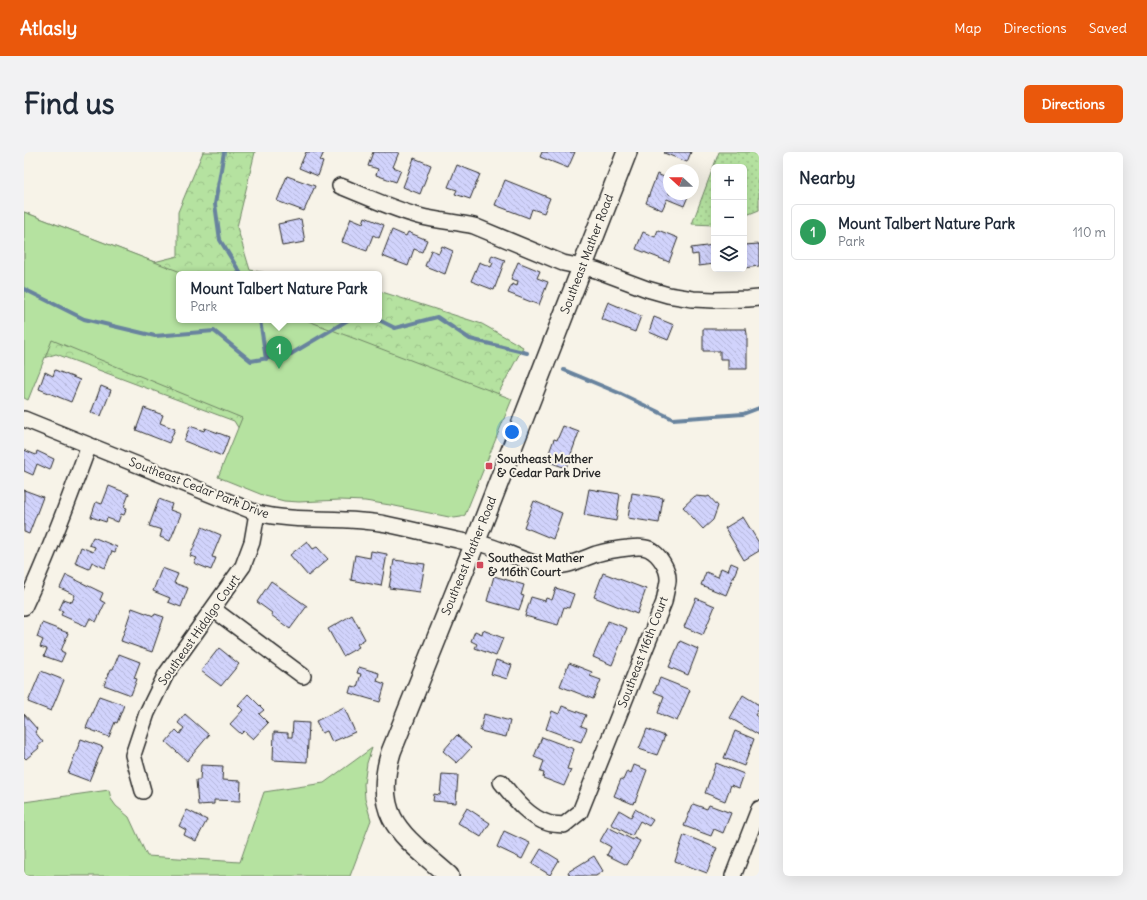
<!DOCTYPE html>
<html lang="en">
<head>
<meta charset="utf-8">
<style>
  :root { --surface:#fff; --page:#f2f2f3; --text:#1f2937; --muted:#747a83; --line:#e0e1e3; --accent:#ea580c }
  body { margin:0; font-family:Delius,sans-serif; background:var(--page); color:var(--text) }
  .controls { position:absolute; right:12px; top:12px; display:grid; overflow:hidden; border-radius:6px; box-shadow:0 4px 16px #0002 }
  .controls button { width:36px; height:36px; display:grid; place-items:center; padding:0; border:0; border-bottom:1px solid var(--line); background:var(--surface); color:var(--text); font:20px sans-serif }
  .compass { position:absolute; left:639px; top:12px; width:36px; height:36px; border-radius:50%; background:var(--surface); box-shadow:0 4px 16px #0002; rotate:291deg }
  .you { position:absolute; left:488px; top:280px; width:14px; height:14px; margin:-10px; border:3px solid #fff; border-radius:50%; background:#1a73e8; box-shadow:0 0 0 6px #1a73e833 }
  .badge { display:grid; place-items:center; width:26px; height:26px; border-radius:50%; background:var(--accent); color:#fff; font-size:13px; font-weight:700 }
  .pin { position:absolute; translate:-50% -33px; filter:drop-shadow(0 1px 2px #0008) }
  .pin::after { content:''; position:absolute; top:21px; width:14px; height:12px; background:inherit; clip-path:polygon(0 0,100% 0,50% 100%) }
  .popup { position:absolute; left:152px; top:119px; width:206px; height:52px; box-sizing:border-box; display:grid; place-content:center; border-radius:6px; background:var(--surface); filter:drop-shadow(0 1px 3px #0005); font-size:13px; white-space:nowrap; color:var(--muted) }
  .popup b { font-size:15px; color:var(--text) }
  .popup::after { content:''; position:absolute; left:50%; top:100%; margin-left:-8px; border:8px solid transparent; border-top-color:var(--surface) }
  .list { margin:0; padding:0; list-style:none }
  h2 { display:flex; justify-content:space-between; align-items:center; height:52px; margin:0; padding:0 16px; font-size:17px }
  h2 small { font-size:13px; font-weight:400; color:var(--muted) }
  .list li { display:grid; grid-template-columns:26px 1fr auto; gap:12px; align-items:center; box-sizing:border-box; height:56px; margin:0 8px 8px; padding:0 8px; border:1px solid var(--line); border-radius:6px }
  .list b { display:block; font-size:15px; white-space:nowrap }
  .list p { margin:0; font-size:13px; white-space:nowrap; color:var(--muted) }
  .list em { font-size:13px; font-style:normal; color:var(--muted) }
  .icon { flex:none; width:22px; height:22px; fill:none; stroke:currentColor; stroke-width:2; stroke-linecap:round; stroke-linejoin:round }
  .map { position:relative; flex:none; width:735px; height:724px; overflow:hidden; border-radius:6px }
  header { display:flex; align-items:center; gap:24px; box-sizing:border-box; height:56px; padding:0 20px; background:var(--accent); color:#fff }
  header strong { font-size:19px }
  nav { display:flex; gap:22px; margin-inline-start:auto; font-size:14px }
  .intro { display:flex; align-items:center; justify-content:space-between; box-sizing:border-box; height:96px; padding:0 24px }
  h1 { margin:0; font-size:28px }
  .button { padding:10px 18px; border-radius:6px; background:var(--accent); color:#fff; font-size:14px; font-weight:700 }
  main { display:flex; gap:24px; padding:0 24px }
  aside { flex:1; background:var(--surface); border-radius:6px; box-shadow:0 4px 16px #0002 }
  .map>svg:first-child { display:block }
  .grass { fill:url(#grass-dots); stroke:#708666 }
  .forest { fill:url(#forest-crowns); stroke:#708666 }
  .green { fill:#b5e2a0; stroke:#708666 }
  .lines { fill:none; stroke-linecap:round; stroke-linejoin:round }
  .stream { stroke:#68839e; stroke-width:4 }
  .building { fill:url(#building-back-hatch); stroke:#2b2b2b }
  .minor-casing { stroke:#2b2b2b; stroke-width:18 }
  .tertiary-casing { stroke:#2b2b2b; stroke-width:22 }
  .minor { stroke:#f7f3e8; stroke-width:15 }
  .tertiary { stroke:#f7f3e8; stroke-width:19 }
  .poi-dot { fill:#d1495b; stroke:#f7f3e8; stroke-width:1.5 }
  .labels { text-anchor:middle; stroke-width:4; stroke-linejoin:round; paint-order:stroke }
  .street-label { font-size:12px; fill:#2b2b2b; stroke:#f7f3e8 }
  .poi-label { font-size:12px; font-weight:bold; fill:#2b2b2b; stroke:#f7f3e8; text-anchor:start }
</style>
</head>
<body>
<header>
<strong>Atlasly</strong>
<nav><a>Map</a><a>Directions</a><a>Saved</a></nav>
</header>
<div class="intro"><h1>Find us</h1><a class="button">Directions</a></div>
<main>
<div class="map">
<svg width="735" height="724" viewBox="0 0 735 724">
  <defs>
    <pattern id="grass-dots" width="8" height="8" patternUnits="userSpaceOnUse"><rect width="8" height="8" fill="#b5e2a0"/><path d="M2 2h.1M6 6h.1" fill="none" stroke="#9cc28a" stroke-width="1.8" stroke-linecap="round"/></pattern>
    <pattern id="forest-crowns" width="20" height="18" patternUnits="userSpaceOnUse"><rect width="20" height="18" fill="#b5e2a0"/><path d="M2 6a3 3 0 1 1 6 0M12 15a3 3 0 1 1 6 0" fill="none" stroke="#9cc28a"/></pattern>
    <pattern id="building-back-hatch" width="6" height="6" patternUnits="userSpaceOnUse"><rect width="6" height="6" fill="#d1d3fc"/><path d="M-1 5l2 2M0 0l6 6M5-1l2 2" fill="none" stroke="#b4b5d8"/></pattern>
  </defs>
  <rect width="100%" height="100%" fill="#f7f3e8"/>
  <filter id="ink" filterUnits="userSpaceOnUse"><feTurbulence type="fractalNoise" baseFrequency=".025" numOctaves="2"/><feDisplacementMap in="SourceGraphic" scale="8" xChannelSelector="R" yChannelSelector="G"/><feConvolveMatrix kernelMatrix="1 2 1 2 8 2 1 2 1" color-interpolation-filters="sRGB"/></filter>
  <g filter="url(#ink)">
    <path class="grass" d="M695 0H735V58L720 64V15H690V73L668 72Z"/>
    <path class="forest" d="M179 0H231L213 75 226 118 249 122H155V168H355V139L458 172 499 195 465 259 229 300 210 269 32 202 0 212V60L130 110 154 104V60Z"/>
    <path class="green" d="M0 60 162 122H155V168H282L488 247 441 363 437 365 430 366 366 353 341 349 316 348 275 350 260 349 241 344 194 325 218 266 28 188 4 248 0 246Z
      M348 596 343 611 340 632 341 647 347 668 326 724H0V650L85 638 87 647 92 654 105 665 123 704 216 710 240 640 300 631Z"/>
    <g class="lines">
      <path class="stream" d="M200 0 191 52 196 88 217 122
        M0 137 60 167 131 184 190 179 227 209 267 202 324 168
        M236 168 242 207
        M355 168 371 176 413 165 446 187 503 201
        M540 218 595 241 649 267 719 262 735 256"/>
    </g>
    <path class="building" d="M282 0H300L296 9 299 10 294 24 275 16Z
      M349 0H375L369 15 377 18 372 30 352 23 354 17 344 14Z
      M518 0H551L544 16 516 5Z
      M641 0H667L663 10 640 1Z
      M390 6 407 13 396 42 379 35Z
      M433 13 456 22 446 47 431 42 433 38 424 35Z
      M633 22 645 27V42H665L660 54 643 47 638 58 622 51Z
      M263 24 291 34 280 59 253 49Z
      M481 28 526 46 520 61 508 57 505 66 471 53Z
      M341 65 360 73 355 86 349 83 343 99 318 90 327 66 339 71Z
      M277 67 281 90 258 94 254 72Z
      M368 78 382 84 384 80 403 88 398 100 390 97 384 114 358 104Z
      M634 78 654 86 645 110 612 97 619 80 631 85Z
      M735 92V114L720 116V93Z
      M690 93V112L675 114 674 102 668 103 667 96Z
      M418 94 429 99 421 122 401 114 407 98 415 101Z
      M468 103 481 108 470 138 447 129 455 110 467 115 469 111 466 109Z
      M494 110 516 119 513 126 524 130 515 153 484 141 488 132 493 134 494 129 487 127Z
      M584 150 617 164 611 180 577 167Z
      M630 165 650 173 644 188 625 180Z
      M679 177H722L723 182V217H704V207H696V199H679Z
      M31 218 56 228 47 250 15 237 21 220 29 224Z
      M77 234 87 238 77 264 67 261Z
      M120 256 139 263 136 271 151 277 145 291 112 278Z
      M166 274 180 279 181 276 205 285 198 304 160 289Z
      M539 274 555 280 542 316 522 309 530 287 533 288Z
      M0 298 12 303 13 299 30 307 26 318 13 312 9 323 0 319Z
      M85 334 105 342 100 355 103 356 100 363 97 362 94 370 83 366 82 370 67 365 72 350 78 352Z
      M565 337 596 342 592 369 560 363Z
      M0 338 19 345 5 382 0 380Z
      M608 341 639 346 635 371 604 366Z
      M671 344 683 345 685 344 694 354 689 368 679 377 659 355Z
      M135 347 148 352 146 358 157 362 146 389 136 385 138 378 125 374Z
      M510 349 538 361 529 387 500 375Z
      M719 365 735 391V399L720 408 701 376Z
      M178 375 197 383 188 405 192 406 187 418 170 411 173 406 166 404Z
      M69 385 93 395 91 400 88 399 81 416 68 410 65 417 51 411 57 395 69 400 71 395 65 393Z
      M283 389 289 397 293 395 304 407 284 424 266 403Z
      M347 399 363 402 357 434 327 428 331 403 346 406Z
      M370 408 401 412 396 440 365 436Z
      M707 411 714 414 702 443 677 433 682 420 694 425 697 416 704 419Z
      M138 416 154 422 150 431 164 436 157 455 144 450 146 446 129 439Z
      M579 421 622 437 613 462 570 445Z
      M42 423 79 441 76 448 81 451 72 470 66 466 62 474 37 463 39 459 35 458 40 447 48 450 51 443 36 436Z
      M470 424 500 433 497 443 500 444 495 458 463 449Z
      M247 429 283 454 266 477 247 463 248 461 233 450Z
      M532 436 550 442 545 456 540 455 534 473 501 464 507 445 521 449 522 446 528 448Z
      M672 446 691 454 679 483 660 475Z
      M108 456 130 464 131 462 140 465 128 500 97 489Z
      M328 463 341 487 333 492 335 495 319 504 304 477Z
      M584 469 603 476 588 513 569 505Z
      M18 471 44 481 37 499 41 501 37 510 20 504 23 497 16 495 19 488 13 485Z
      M459 478 479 486 472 504 451 496 453 492 447 489 451 479 458 482Z
      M656 489 674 497 664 523 645 515Z
      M195 496 215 512 197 534 177 519Z
      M95 502 116 510 110 526 113 527 107 543 80 533 87 517H89Z
      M472 508 488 513 483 527 467 522Z
      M545 511 568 520 566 524 577 528 569 547 536 534Z
      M335 515 355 521 353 529 361 532 356 550 325 541 327 534 333 535 337 522 333 521Z
      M17 519 40 528 27 559 4 550Z
      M636 526 666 538 653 569 634 561 640 544 630 540Z
      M224 542 240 558 235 562 244 571 229 587 220 579 217 582 206 572 219 558 214 553Z
      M719 543 735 553V557L731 563 735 566V583L706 566Z
      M75 544 100 553 93 571 91 570 85 585 62 576Z
      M538 554 562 563 557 574 563 576 557 590 522 577 528 559 535 562Z
      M320 555 331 580 308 590 303 579 298 581 292 569Z
      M0 562 13 577 11 580 19 590 14 594 15 596 2 607 0 605Z
      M161 562 185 583 163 609 142 590 152 578 156 582 160 576 154 571Z
      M460 562 486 569 482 585 456 579Z
      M269 570 285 571 283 610 249 608 250 580 264 581V585H268Z
      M623 577 641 584 633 603 615 597Z
      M711 579 730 587 720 614 700 606Z
      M433 583 447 596 433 611 419 599Z
      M518 585 550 597 543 617 547 618 540 634 519 626 520 621 516 620 520 609 510 605Z
      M57 587 79 595 65 629 44 621Z
      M692 611 720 622 715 636 707 633 701 649 681 641Z
      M177 613 199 614 198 628 217 629 216 649 190 648V652L174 653 172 628H176Z
      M610 613 623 618 611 650 610 649 609 652 590 644 597 627 599 628 603 619 607 621Z
      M418 622 434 623 432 651 409 649 410 642 416 643Z
      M669 652 683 657 685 653 707 661 699 681 690 677 687 684 660 674Z
      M443 656 466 671 457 685 434 671Z
      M611 657 629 668 625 674 616 669 608 684 587 672 595 658 607 665Z
      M163 658 183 668 172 689 160 683 162 678 155 674Z
      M584 675 609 688 610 686 616 689 603 713 583 703 587 695 576 689Z
      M480 679 506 691 498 707 473 695Z
      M660 683 693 696 683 721 651 709Z
      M517 697 535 708 526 723 508 712Z
      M570 704 579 719 572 724H546L544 720Z"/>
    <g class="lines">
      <defs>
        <path id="minor" d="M316 34C342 44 368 57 395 64 413 69 432 70 450 74L539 111 572 118 623 137 644 143 669 147 690 148 724 147 735 146
          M0 267 233 361C275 371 319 364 362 372 386 377 409 383 433 388 443 391 455 390 465 394 485 400 502 411 522 414 542 416 555 408 572 402 582 399 593 397 604 396 611 395 619 394 625 397 635 402 645 417 644 429 643 436 641 443 640 450L556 660 540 673C535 672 529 673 524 671 504 665 490 646 477 630
          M0 455C25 402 45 348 65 293
          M189 457 279 524
          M119 639 109 603 123 561 142 522 219 414 228 390 233 361
          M709 724 735 657"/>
        <path id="tertiary" d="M425 724C380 684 347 667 367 600L451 391 603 0"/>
      </defs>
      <use href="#minor" class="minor-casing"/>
      <use href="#tertiary" class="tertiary-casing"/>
      <use href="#minor" class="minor"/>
      <use href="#tertiary" class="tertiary"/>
    </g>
  </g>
  <g class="poi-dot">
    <rect x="461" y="310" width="8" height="8" rx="2"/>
    <rect x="452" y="409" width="8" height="8" rx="2"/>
  </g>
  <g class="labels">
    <g class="street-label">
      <text transform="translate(563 102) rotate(-69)" y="4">Southeast Mather Road</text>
      <text transform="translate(175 336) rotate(21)" y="4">Southeast Cedar Park Drive</text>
      <text transform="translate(445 404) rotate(-68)" y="4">Southeast Mather Road</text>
      <text transform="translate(175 478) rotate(-55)" y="4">Southeast Hidalgo Court</text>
      <text transform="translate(619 500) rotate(-69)" y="4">Southeast 116th Court</text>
    </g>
    <g class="poi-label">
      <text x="473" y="311">Southeast Mather<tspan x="473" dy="14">&amp; Cedar Park Drive</tspan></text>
      <text x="464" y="410">Southeast Mather<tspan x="464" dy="14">&amp; 116th Court</tspan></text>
    </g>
  </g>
</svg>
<div class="controls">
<button>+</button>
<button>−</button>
<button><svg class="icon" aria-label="layers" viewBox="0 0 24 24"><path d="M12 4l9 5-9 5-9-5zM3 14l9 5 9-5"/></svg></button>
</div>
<svg class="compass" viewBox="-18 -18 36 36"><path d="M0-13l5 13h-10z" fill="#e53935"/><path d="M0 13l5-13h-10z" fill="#747a83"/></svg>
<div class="you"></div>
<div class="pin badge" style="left:255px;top:217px;background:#2e9e5b">1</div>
<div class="popup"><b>Mount Talbert Nature Park</b>Park</div>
</div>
<aside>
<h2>Nearby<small></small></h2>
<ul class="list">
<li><span class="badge" style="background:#2e9e5b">1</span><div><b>Mount Talbert Nature Park</b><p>Park</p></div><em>110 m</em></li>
</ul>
</aside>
</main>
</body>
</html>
